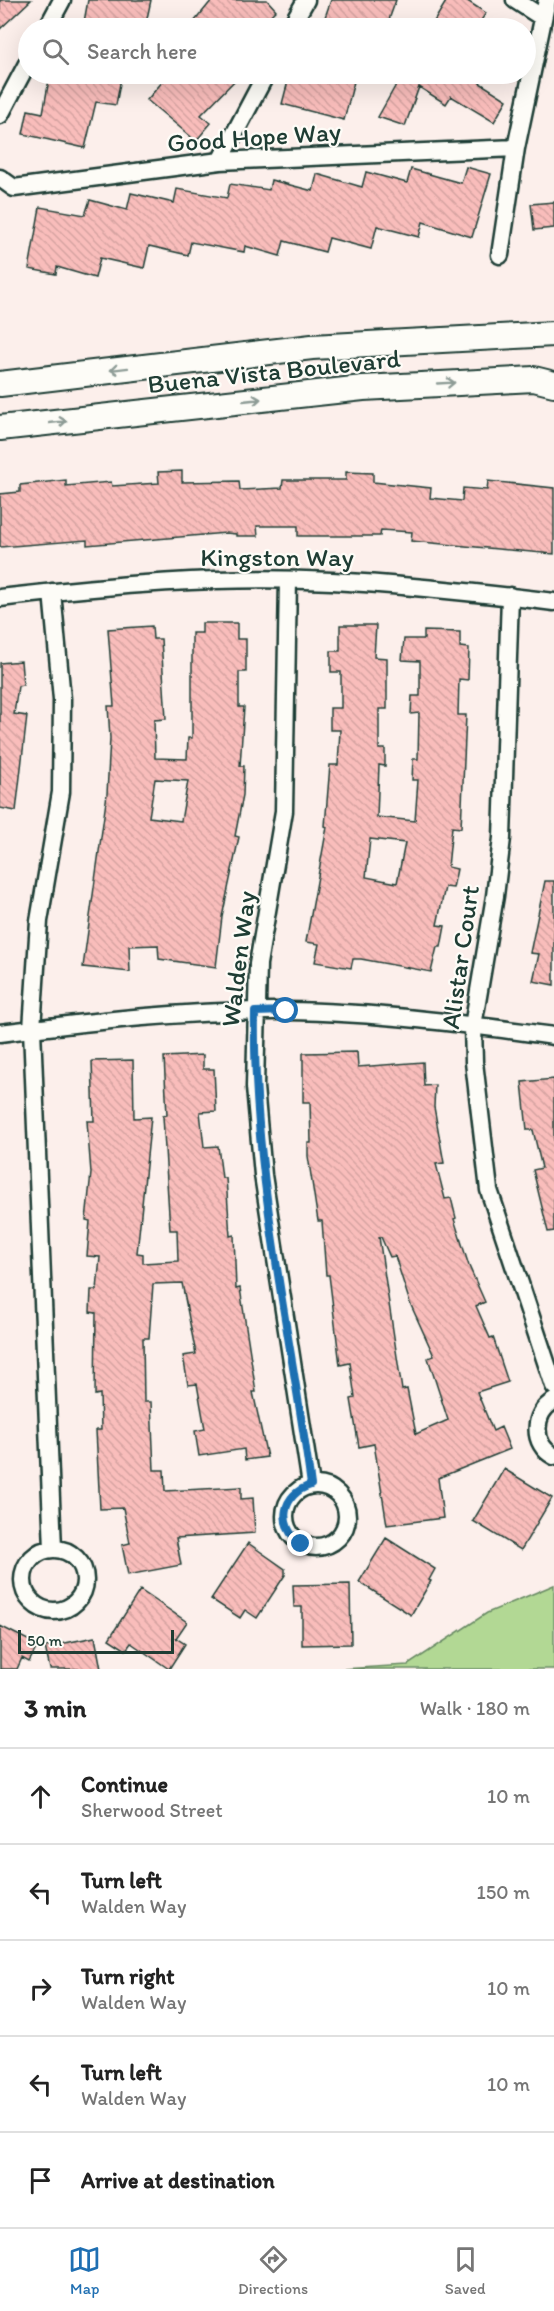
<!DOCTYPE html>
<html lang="en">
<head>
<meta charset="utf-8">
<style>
  :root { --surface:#fff; --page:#f2f2f2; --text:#222; --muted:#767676; --line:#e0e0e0; --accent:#1f6fb2 }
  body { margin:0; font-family:Itim,sans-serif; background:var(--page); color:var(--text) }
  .scale { position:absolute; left:18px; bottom:15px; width:156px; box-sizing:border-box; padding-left:6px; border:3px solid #1f3d34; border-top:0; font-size:16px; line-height:21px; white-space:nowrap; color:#1f3d34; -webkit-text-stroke:4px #fdfcf7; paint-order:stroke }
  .stop { position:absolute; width:18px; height:18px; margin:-14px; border:4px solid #1f6fb2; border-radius:50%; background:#fff }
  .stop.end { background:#1f6fb2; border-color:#fff; box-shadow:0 2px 6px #0008 }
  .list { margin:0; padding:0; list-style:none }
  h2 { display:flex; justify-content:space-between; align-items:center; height:78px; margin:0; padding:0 24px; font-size:26px }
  h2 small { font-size:20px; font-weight:400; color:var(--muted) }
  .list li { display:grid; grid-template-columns:39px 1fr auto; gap:18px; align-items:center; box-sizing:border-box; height:96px; padding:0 24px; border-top:2px solid var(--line) }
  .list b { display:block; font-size:22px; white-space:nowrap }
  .list p { margin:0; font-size:20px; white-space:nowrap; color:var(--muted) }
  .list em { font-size:20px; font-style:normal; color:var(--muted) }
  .icon { flex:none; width:33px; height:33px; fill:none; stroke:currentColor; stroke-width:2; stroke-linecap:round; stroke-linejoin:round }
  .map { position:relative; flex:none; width:554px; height:1669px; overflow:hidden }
  .search { position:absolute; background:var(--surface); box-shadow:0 6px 24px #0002; left:18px; right:18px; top:18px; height:66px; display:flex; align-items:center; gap:15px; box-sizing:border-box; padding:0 21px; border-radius:33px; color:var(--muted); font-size:22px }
  .sheet { height:558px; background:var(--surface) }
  nav { display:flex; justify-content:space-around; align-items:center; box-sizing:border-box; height:84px; border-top:2px solid var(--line); background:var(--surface); font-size:16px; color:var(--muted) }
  nav a { display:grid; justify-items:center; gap:3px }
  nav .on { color:var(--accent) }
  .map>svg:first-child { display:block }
  .grass { fill:#b2d894; stroke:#688a64; stroke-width:1.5 }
  .building { fill:url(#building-back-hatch); stroke:#1f3d34; stroke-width:1.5; fill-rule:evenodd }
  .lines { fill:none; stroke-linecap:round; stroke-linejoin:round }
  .minor-casing { stroke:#1f3d34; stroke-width:21 }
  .secondary-casing { stroke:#1f3d34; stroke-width:28 }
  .minor { stroke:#fdfcf7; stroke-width:16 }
  .secondary { stroke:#fdfcf7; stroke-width:24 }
  .oneway { stroke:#8e9c96 }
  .route { stroke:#1f6fb2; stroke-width:8 }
  .labels { text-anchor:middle; stroke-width:4.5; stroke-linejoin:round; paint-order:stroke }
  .street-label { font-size:26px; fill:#1f3d34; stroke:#fdfcf7 }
</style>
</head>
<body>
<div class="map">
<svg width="554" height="1669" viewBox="0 0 554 1669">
  <defs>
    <pattern id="building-back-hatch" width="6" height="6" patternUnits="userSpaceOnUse" patternTransform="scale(1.5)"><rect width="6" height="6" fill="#f9bdbb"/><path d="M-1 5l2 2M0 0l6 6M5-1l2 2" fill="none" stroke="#d5a3a1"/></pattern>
  </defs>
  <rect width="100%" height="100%" fill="#fcefeb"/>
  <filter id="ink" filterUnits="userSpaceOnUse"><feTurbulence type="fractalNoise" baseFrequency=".0167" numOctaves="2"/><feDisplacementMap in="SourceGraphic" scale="12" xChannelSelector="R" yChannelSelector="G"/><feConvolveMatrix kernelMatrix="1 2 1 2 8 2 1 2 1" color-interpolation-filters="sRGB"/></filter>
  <g filter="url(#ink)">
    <path class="grass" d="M554 1585V1669H341L408 1665 487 1613Z"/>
    <path class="building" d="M0 0H31L0 29Z
      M88 0H151L145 28H117L84 22Z
      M212 0H267L276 10 257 28H189Z
      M331 0H396L386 28H341L323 23Z
      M447 0H466L486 13 476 28H430Z
      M50 74H95L121 78 116 105 96 102 85 148 23 134 28 110 43 113Z
      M169 74H241L201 115 211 123 196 141 147 100Z
      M295 74H356L344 120 282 104 288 81 294 82Z
      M396 74H486L480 83 507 100 494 122 451 96 446 104 419 87 405 126 378 117 401 76Z
      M466 167 491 174 472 237 423 222 419 237 377 226 371 249 329 238 325 252 284 241 280 256 245 246 244 252 191 242 188 255 149 246 144 268 100 258 95 278 57 267 56 274 29 269 40 207 85 215 90 200 127 210 131 193 174 203 177 189 227 198 230 184 269 190 271 180 313 191 317 174 362 187 366 172 407 183 411 169 461 183Z
      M554 202V228L534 230 531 204Z
      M182 471V482L239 481 240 490 282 488 283 480H346V472L373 473V482L431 488 430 498 462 501 463 488 487 490 488 481 554 488V554L411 541 412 532 381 530 380 536H298V526H257L258 536H236V534L226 533 87 545V540L0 547V494L20 492V485L66 480V486L111 482 112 486 159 483 158 472Z
      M202 623H237V639H246V672H239V707H244L240 766H244L243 795 235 836 239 837 222 917 216 967 159 959 158 945 129 946 130 972 83 967 107 794 110 738 108 706H114L108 629 152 626 153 639H161L166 719 154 720 155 758 187 759 188 738H192V633H202ZM155 779 188 781 181 821 149 817Z
      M340 625H376L374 657 387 658V709H379V749H385V766L379 765 377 817 415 821 418 780H412L413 759H418L419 713 411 714 412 696H420V661L402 660 404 639H424V631L460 632V647L469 648 468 680 459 679 458 715H466L461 828 452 827 448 867 457 869 453 888 445 887 437 925 445 926 441 947H437L431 972 361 959H353L351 968 315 962 319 944 306 942 327 827 325 826 330 765H338L340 730H330V708H341V672H331V651H340ZM370 839 405 843 397 883 366 877Z
      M21 661 23 685 18 686 14 714 27 716 16 811 0 808V663Z
      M545 881H554V985L533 981 539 954 530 953Z
      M357 1052 358 1067 423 1062 424 1086 435 1085 434 1107 444 1163 436 1164 445 1199 451 1198 456 1218 454 1219 469 1266 485 1302 476 1306 490 1338 493 1337 508 1382 477 1392 493 1431 501 1427 510 1449 438 1478 443 1518 387 1525 374 1444 359 1447 351 1399 355 1398 350 1363 340 1365 329 1275H326L322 1221H318L308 1156V1143H311L310 1102H303V1053ZM379 1237H381L390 1257 395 1256 410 1303 434 1356 428 1358 448 1420 416 1434 407 1389 402 1390Z
      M203 1055V1069H214L216 1111 200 1112 204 1147 218 1146 222 1178H226L230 1236 234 1235 236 1289 240 1288 256 1392H253L267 1457 245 1460 244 1449 199 1456 195 1431 205 1429 197 1384 188 1385 183 1356 196 1354 182 1283 153 1284 149 1338H143L144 1402H151L154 1470H164L165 1491 241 1487V1499L253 1498 255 1533 176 1538 181 1565 128 1575 122 1545 130 1543 123 1508 100 1509 96 1430H101L100 1394 95 1395 96 1313 90 1312 91 1290H97L100 1257 87 1256 90 1221 86 1220 91 1173 87 1121H94L92 1061 133 1060 134 1118 151 1117 137 1253 143 1254V1263L178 1261 177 1230H170L163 1116 167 1115 164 1057Z
      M554 1079V1231L548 1232 533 1170 542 1168 533 1130H527L522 1082Z
      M504 1469 552 1498 521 1550 473 1521Z
      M386 1538 435 1569 429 1580 431 1581 411 1615 359 1582Z
      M248 1543 285 1569V1575L257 1618 245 1610 240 1618 211 1599Z
      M350 1584 351 1644 302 1645V1607H294L293 1585Z
      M140 1590 187 1622 176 1638 185 1644 169 1669 131 1643 126 1650 109 1639Z
      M0 1626 38 1645 29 1662 22 1658 17 1669H0Z
      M95 1637 101 1669H50L45 1647Z"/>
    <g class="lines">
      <defs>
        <path id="minor" d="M515 0 543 18
          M47 28 62 0
          M290 28 306 0
          M0 115 28 62
          M220 161 266 74
          M0 178 14 188 220 161 516 148
          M500 255 516 148 547 0
          M288 580 284 811 258 964 255 1087 263 1175 311 1485
          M52 592 62 699 61 792 39 921 32 1029 53 1549
          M510 596 502 838 495 896 473 1026 474 1062 489 1190 554 1386
          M0 598C110 585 221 575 332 581 406 585 480 593 554 602
          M0 1033C95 1021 190 1010 286 1011 376 1012 465 1024 554 1036
          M554 1401C532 1413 532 1445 554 1456
          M285 1516a31 31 0 1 1 62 0a31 31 0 1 1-62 0Z
          M23 1580a31 31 0 1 1 62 0a31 31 0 1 1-62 0Z"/>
        <path id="secondary" d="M0 384 312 347 554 334
          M0 428 363 388 534 379 554 384"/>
      </defs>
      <use href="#minor" class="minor-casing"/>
      <use href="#secondary" class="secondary-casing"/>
      <use href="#minor" class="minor"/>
      <use href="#secondary" class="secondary"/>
    </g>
    <defs><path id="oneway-shaft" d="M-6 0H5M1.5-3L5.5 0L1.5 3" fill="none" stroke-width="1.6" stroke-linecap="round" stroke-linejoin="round" transform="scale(1.5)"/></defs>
    <g class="oneway">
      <use href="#oneway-shaft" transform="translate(119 369) rotate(173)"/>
      <use href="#oneway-shaft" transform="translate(446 383) rotate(-3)"/>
      <use href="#oneway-shaft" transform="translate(252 400) rotate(-6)"/>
      <use href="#oneway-shaft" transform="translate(58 422) rotate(-6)"/>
    </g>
  </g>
  <g class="lines" filter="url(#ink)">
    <path class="route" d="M286 1011 255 1012C252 1171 290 1328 311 1485 282 1494 276 1525 301 1544"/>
  </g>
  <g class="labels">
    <g class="street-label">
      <text transform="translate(254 137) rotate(-4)" y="9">Good Hope Way</text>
      <text transform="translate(274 371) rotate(-6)" y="9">Buena Vista Boulevard</text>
      <text x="277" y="566">Kingston Way</text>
      <text transform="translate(460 957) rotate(-82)" y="9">Alistar Court</text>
      <text transform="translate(238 959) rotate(-83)" y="9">Walden Way</text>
    </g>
  </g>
</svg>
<div class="scale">50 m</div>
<div class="stop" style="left:286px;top:1011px"></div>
<div class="stop end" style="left:301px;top:1544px"></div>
<div class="search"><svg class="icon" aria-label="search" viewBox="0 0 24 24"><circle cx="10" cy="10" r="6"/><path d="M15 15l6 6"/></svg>Search here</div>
</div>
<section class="sheet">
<h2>3 min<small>Walk · 180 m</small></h2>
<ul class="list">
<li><svg class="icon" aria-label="ahead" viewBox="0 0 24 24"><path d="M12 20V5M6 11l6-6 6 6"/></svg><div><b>Continue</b><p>Sherwood Street</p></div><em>10 m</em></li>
<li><svg class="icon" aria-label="left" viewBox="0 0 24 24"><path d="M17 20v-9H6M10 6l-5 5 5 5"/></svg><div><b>Turn left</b><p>Walden Way</p></div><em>150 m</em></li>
<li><svg class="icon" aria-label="right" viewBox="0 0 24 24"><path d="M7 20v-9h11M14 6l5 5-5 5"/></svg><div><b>Turn right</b><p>Walden Way</p></div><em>10 m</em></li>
<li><svg class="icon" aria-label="left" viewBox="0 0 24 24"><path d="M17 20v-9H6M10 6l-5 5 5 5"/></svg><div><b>Turn left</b><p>Walden Way</p></div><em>10 m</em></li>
<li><svg class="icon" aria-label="arrive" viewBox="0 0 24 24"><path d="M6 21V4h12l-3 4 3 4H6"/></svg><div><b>Arrive at destination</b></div></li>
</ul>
</section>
<nav>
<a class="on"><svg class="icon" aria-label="map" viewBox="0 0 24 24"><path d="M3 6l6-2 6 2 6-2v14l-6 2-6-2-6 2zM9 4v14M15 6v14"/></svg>Map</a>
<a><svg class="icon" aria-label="directions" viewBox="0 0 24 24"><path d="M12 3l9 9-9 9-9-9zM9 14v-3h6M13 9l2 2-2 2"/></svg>Directions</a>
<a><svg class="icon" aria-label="saved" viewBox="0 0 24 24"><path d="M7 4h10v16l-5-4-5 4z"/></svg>Saved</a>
</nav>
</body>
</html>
